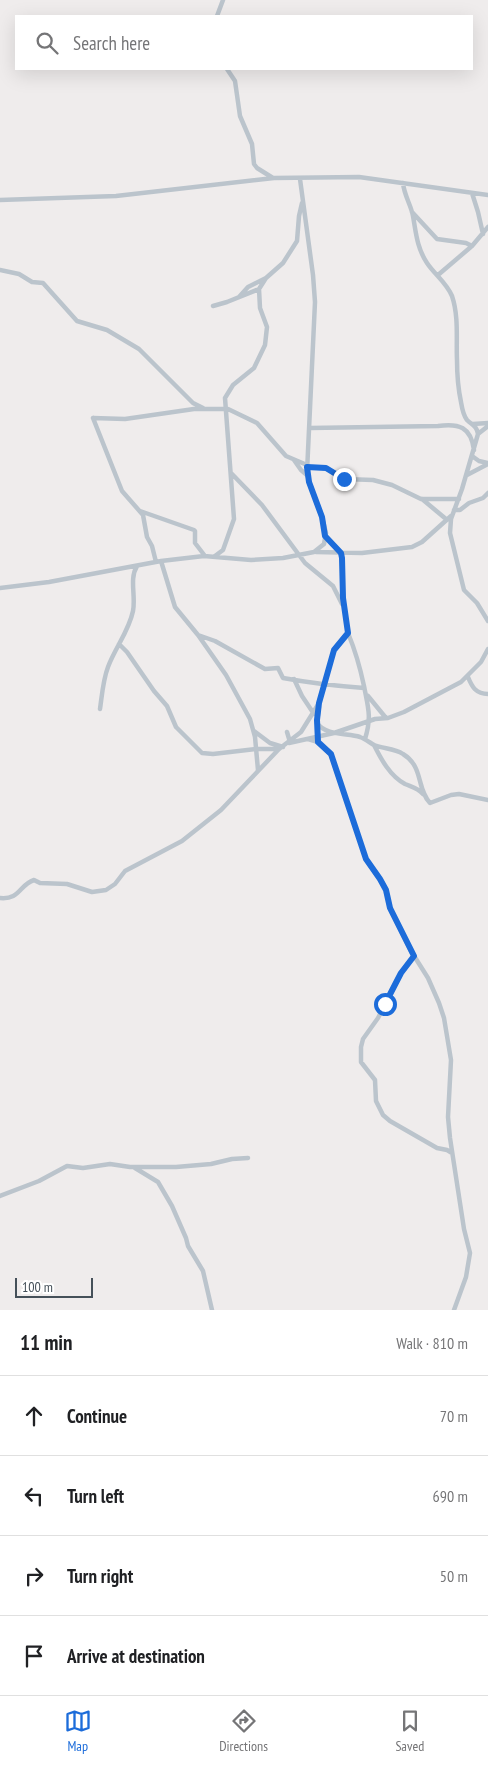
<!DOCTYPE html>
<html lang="en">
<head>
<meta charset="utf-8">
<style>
  :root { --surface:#fff; --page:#f6f6f6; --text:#202124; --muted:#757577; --line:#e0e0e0; --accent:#1c6cda }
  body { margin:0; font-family:"PT Sans Narrow",sans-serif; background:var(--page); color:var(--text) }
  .scale { position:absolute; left:15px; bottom:12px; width:78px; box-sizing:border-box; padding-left:5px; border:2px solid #455059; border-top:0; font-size:14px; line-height:18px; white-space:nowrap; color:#455059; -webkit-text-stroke:4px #fff; paint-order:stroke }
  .stop { position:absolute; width:15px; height:15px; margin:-11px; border:4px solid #1c6cda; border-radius:50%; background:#fff }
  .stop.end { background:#1c6cda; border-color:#fff; box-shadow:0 1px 5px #0008 }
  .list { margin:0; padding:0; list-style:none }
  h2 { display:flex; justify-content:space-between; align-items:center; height:65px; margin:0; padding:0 20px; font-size:21px }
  h2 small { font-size:16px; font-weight:400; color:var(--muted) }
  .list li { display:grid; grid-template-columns:32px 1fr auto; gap:15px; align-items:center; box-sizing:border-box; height:80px; padding:0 20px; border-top:1px solid var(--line) }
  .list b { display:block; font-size:19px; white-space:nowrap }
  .list em { font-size:16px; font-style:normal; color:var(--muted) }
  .icon { flex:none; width:28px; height:28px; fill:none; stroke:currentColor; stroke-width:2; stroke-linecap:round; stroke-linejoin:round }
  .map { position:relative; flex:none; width:488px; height:1310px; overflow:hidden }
  .search { position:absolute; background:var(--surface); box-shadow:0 5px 20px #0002; left:15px; right:15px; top:15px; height:55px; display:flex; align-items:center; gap:12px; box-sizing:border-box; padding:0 18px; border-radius:0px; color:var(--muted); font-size:19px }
  .sheet { height:385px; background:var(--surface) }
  nav { display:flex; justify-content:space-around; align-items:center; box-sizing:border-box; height:70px; border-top:1px solid var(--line); background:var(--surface); font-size:14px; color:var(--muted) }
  nav a { display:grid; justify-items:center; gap:2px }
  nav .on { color:var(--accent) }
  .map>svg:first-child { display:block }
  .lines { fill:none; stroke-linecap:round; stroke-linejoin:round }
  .street { stroke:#bbc4cc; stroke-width:4.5 }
  .route { stroke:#1c6cda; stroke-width:6 }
</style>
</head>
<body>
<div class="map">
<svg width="488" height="1310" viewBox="0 0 488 1310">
  <rect width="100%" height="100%" fill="#efecec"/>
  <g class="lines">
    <path class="street" d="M217 16 223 0
      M227 69 235 81 240 116 252 144 254 164 257 168 273 178
      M403 183C404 195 411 205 413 216 416 233 417 248 427 263 435 275 446 282 452 296 459 317 456 339 457 360 457 374 458 388 461 402 462 408 463 415 467 420 472 425 477 426 478 434L462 489 451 519 450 533 464 590 477 603 488 621
      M472 193 478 212 483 234
      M0 200 116 196 274 178 359 177 488 195
      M412 212 437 239 466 243 472 246
      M0 270 19 274 32 282 43 283 77 321 107 330 139 349 193 403 203 408
      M438 275 472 246 488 227
      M239 297 248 287 266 278
      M213 306 227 302 259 289
      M93 418 125 419 194 409H228L257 423 286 456 307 465
      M93 418 122 491 143 515 147 537 152 546 156 562
      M473 424 488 423
      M310 428 438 426C459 423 471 427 474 450
      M478 434 488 426
      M472 456 479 461 488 463
      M294 460 301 470 308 476
      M307 467 326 468 344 479 373 480 392 485 421 499H459
      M232 474 262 505 305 563 333 586 342 604
      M467 475 488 464
      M422 499 446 519
      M454 510H460L469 503 483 498 488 493
      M140 511 194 530 195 531V543L205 556
      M316 552 362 553 412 547 422 542 451 516
      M215 556 223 550 234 519 225 398 233 385 254 368 265 345 267 327 260 308 259 289 266 278 283 263 297 241 299 216 302 203
      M161 561 175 607 198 635 226 675 250 719 255 737 258 770
      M0 588 49 582 161 561 204 556 251 560 283 558 314 552 324 544 326 533 322 517 309 482 307 472 315 302 313 275 300 179
      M348 633C355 650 360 667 364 686 368 707 372 717 365 739
      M198 635 215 641 265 669 278 668 283 678C310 683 337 686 364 688
      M119 644 127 652 154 691 167 706 176 727 202 753 213 754 256 749H279
      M468 677C472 687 476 694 488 694
      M294 679 302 696 314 714
      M368 696 386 718
      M319 707 317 723C326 736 347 733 360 737 365 739 369 742 374 745 383 749 394 748 403 754 424 767 416 788 430 803L451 795 459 794 488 800
      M100 709C102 695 103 680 108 667 115 648 129 631 133 611 136 596 129 579 137 566
      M254 731 270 743 283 747
      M287 732 290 742
      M308 739 318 742 331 755 366 859 386 889 390 908 411 951 428 978 439 1003 444 1018 451 1060 448 1117 450 1138 464 1229 470 1253 466 1277 454 1310
      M289 743 334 733 375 719 388 718 404 712 461 682 481 662 488 649
      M374 745C381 759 390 776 405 784 412 787 418 788 423 794
      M0 898C20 900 19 885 34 880L40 883 67 884 92 892 106 890 115 884 125 871 182 841 221 810 279 749 301 732 319 703 334 650 348 633 343 598 342 558 341 553 325 536
      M414 956 401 973 378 1018 363 1039 361 1047V1062L375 1080 376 1101 383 1115 390 1121 437 1148 447 1150 452 1153
      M135 1168 158 1182 172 1206 186 1238 188 1246 203 1271 212 1310
      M0 1196 39 1181 67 1166 83 1168 110 1164 130 1167H176L211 1164 232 1159 248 1158"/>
  </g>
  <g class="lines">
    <path class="route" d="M344 479 326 468 307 467 309 482 322 517 325 536 341 553 342 558 343 598 348 633 334 650 319 703 317 720 318 742 331 754 366 859 380 879 386 890 390 908 414 956 401 973 385 1004"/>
  </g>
</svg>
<div class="scale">100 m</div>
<div class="stop" style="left:385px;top:1004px"></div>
<div class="stop end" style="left:344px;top:479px"></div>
<div class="search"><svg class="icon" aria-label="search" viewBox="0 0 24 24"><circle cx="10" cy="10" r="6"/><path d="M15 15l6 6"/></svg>Search here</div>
</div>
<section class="sheet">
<h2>11 min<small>Walk · 810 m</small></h2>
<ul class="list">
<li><svg class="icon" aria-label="ahead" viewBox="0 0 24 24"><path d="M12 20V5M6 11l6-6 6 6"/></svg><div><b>Continue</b></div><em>70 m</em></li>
<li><svg class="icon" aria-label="left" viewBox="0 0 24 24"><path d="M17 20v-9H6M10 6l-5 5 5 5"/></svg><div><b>Turn left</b></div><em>690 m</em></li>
<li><svg class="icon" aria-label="right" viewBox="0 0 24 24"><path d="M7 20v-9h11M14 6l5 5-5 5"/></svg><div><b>Turn right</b></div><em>50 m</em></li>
<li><svg class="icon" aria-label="arrive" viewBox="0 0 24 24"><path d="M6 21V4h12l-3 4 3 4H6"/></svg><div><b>Arrive at destination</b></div></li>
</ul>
</section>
<nav>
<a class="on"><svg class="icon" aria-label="map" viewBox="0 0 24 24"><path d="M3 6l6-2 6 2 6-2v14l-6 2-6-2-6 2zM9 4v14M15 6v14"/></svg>Map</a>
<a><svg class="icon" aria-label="directions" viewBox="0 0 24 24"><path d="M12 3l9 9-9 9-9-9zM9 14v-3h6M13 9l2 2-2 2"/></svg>Directions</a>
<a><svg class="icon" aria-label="saved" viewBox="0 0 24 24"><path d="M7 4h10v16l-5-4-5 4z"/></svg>Saved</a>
</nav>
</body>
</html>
